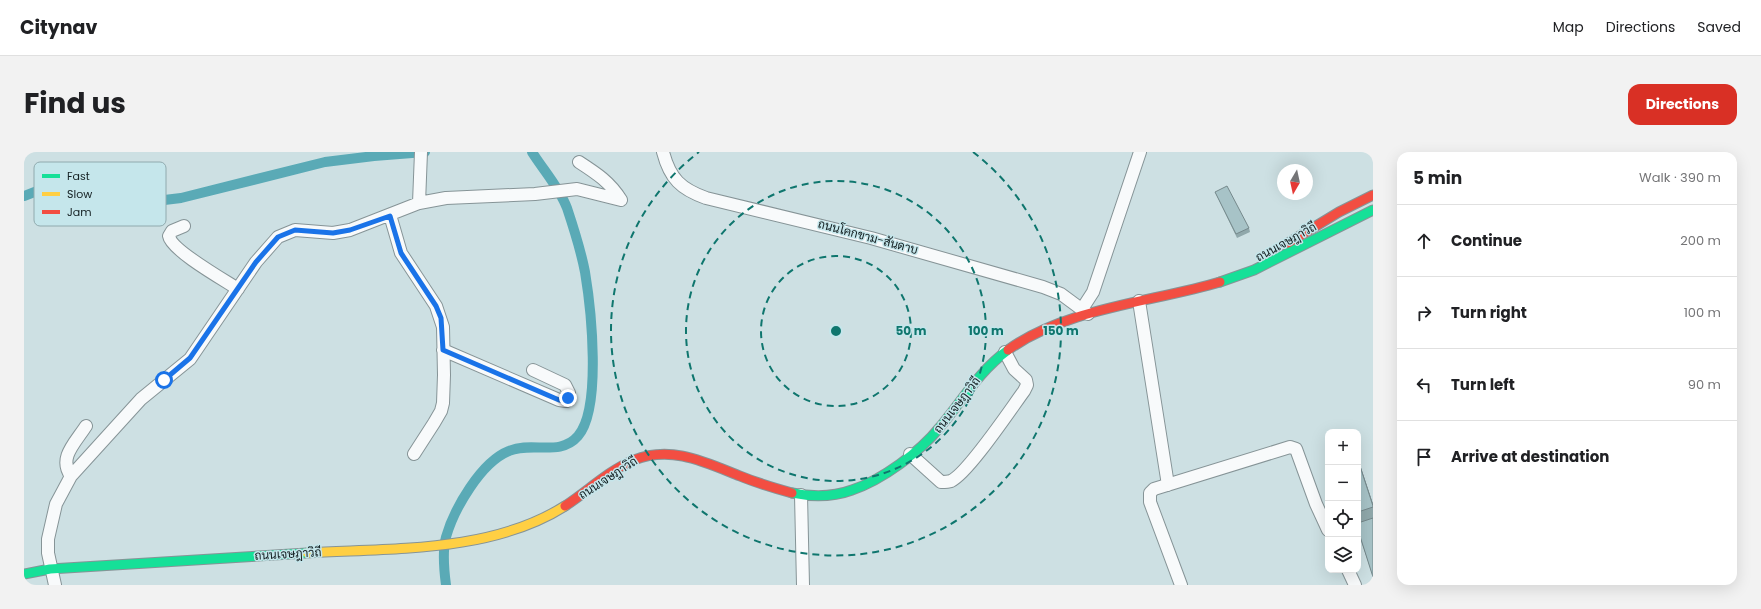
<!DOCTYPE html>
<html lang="en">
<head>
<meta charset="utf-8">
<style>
  :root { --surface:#fff; --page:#f2f2f2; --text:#202124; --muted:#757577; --line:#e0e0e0; --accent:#d93025 }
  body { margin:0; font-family:Poppins,Sarabun,sans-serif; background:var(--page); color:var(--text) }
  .controls { position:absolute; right:12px; bottom:12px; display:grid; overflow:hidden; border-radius:8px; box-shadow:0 4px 16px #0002 }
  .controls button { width:36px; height:36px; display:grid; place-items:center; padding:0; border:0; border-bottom:1px solid var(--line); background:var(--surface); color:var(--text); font:20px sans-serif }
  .compass { position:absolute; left:1253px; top:12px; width:36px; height:36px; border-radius:50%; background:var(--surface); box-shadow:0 4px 16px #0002; rotate:189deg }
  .stop { position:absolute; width:12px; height:12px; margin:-9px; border:3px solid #1a73e8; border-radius:50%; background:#fff }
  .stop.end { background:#1a73e8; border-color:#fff; box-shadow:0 1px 4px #0008 }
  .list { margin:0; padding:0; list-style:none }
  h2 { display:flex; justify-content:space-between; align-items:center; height:52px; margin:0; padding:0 16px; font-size:17px }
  h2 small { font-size:13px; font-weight:400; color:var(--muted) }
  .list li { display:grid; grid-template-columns:26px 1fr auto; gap:12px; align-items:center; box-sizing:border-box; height:72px; padding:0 16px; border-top:1px solid var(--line) }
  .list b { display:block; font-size:15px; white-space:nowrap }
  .list em { font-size:13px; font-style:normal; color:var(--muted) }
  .icon { flex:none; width:22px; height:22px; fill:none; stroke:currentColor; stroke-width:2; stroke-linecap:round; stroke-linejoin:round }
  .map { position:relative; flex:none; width:1349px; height:433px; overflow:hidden; border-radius:12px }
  header { display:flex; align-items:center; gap:24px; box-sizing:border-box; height:56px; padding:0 20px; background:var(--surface); border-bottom:1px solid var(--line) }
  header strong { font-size:19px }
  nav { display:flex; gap:22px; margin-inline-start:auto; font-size:14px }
  .intro { display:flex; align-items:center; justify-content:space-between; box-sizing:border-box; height:96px; padding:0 24px }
  h1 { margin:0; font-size:28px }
  .button { padding:10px 18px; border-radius:12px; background:var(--accent); color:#fff; font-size:14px; font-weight:700 }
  main { display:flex; gap:24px; padding:0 24px }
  aside { flex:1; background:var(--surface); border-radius:12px; box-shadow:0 4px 16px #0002 }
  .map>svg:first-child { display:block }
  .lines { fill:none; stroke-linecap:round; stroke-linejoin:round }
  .canal { stroke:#5aaab6; stroke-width:10 }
  .street-casing { stroke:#869497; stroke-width:14 }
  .fast-casing { stroke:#869497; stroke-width:11 }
  .slow-casing { stroke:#869497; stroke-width:11 }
  .jam-casing { stroke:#869497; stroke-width:11 }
  .street { stroke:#f8fafb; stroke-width:12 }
  .fast { stroke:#16e098; stroke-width:9 }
  .slow { stroke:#ffcf43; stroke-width:9 }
  .jam { stroke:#f24e42; stroke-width:9 }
  .wall { fill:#90a8ab }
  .shaded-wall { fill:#75888b }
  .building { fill:#a7c3c7; stroke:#75888b }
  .route { stroke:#1a73e8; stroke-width:5 }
  .ring { fill:none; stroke:#0f766e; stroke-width:2; stroke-dasharray:7 5 }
  .labels { text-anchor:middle; stroke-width:3; stroke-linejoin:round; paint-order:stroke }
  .street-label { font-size:12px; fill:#131f21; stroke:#c5e6eb }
  .key { fill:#c5e6eb; stroke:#90aaae; stroke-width:1 }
  .key-label { font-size:11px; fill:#131f21 }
  .centre { fill:#0f766e; stroke:#c5e6eb; stroke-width:2 }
  .ring-label { font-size:12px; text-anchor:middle; font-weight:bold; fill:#0f766e; stroke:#c5e6eb; stroke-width:3; stroke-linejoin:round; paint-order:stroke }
</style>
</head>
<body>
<header>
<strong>Citynav</strong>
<nav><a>Map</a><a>Directions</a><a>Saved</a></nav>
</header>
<div class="intro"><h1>Find us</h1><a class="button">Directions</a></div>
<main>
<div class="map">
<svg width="1349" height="433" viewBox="0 0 1349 433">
  <rect width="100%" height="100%" fill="#cde0e3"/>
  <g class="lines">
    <path class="canal" d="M0 44 31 32 47 30 71 35 103 44 132 49 157 46 301 10 350 4 401 0
      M422 433C420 418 418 400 422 385 430 357 457 310 485 299 508 289 536 305 554 284 578 256 567 156 561 120 557 99 550 77 543 56 535 35 520 19 508 0"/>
    <defs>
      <path id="street" d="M639 0C646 27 657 37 682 46L847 86 1019 135 1037 142 1064 162
        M555 10C572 21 586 30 597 48
        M395 51 397 0
        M366 63 377 101 412 154 419 175 420 223 419 251 417 259 410 271 390 302
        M160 74 148 79 145 84C147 98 200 128 214 137
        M1115 149 1144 333
        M1058 157 1069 140 1116 0
        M419 198 535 248 542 249 545 241 541 233 509 218
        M886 302 917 330C920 330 924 330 927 329 944 321 986 258 1000 239L1003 233 1002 228 990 217 981 200
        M47 324C34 306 51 291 62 274
        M777 343 779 433
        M1324 418 1331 433
        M31 433 24 401V387L32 352 47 324 117 247 166 207 232 110 254 85 271 78 309 81 326 78 395 51 422 46 511 42 553 37 597 48
        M1157 433 1126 350V341L1130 337 1266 295 1272 297 1292 352 1304 378"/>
      <path id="fast" d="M1196 130 1230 118 1349 58
        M768 341C788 345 809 345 828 338 858 328 896 300 916 275 938 249 955 219 984 198
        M0 422 26 417 283 401"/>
      <path id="slow" d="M283 401C367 396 467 401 541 354"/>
      <path id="jam" d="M1264 91 1315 60 1349 43
        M984 198C1042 156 1129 150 1196 130
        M541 354C564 339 584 319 610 308 647 293 681 310 716 324 733 331 750 336 768 341"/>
    </defs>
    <use href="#street" class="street-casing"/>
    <use href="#fast" class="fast-casing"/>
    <use href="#slow" class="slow-casing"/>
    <use href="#jam" class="jam-casing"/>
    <use href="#street" class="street"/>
    <use href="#fast" class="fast"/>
    <use href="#slow" class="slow"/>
    <use href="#jam" class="jam"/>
  </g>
  <path class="wall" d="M1191 40 1225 76 1226 80 1213 86Z
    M1334 307 1349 352V425L1334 379Z"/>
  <path class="shaded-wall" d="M1334 307 1349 352V354L1334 308Z"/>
  <path class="building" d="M1203 34 1225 76 1212 82 1191 40Z
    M1334 308 1349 354V355L1334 360Z
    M1349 366V425L1334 378V371Z"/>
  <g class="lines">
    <path class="route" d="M140 228 166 206 232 110 254 85 271 78 309 81 326 78 366 64 377 101 412 154 417 166 419 198 535 248 542 249 544 246"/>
  </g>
  <g class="ring">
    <circle cx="812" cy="179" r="75"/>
    <circle cx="812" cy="179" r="150"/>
    <path d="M949 0A225 225 0 1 1 675 0"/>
  </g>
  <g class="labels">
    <g class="street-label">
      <text transform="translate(844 85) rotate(15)" y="4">ถนนโคกขาม-สันดาบ</text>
      <text transform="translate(1262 90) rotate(-29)" y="4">ถนนเจษฎาวิถี</text>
      <text transform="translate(933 253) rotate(-52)" y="4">ถนนเจษฎาวิถี</text>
      <text transform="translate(584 326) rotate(-33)" y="4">ถนนเจษฎาวิถี</text>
      <text transform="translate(264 402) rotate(-3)" y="4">ถนนเจษฎาวิถี</text>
    </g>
  </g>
  <rect x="10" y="10" width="132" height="64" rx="6" class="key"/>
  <rect x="18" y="22" width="18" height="4" fill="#16e098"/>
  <rect x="18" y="40" width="18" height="4" fill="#ffcf43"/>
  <rect x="18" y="58" width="18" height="4" fill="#f24e42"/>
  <g class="key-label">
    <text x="43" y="28">Fast</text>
    <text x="43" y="46">Slow</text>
    <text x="43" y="64">Jam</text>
  </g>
  <circle cx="812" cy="179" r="6" class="centre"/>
  <g class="ring-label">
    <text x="887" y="183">50 m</text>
    <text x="962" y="183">100 m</text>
    <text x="1037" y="183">150 m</text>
  </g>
</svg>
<div class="controls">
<button>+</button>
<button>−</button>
<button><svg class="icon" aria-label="locate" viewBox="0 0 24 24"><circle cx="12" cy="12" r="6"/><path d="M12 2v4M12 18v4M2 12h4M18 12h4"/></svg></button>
<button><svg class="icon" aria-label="layers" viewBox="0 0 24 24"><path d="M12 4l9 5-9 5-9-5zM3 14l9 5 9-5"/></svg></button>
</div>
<svg class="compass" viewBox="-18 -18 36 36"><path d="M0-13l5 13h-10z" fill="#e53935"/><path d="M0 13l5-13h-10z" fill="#757577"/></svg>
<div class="stop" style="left:140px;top:228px"></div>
<div class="stop end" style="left:544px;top:246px"></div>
</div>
<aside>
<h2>5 min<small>Walk · 390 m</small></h2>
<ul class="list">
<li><svg class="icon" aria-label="ahead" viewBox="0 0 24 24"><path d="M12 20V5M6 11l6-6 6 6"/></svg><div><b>Continue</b></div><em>200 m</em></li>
<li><svg class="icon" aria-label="right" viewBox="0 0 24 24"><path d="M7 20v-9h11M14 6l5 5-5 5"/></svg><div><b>Turn right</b></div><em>100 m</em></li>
<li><svg class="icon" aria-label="left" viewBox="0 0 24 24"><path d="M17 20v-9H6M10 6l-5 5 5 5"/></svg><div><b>Turn left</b></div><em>90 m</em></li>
<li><svg class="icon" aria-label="arrive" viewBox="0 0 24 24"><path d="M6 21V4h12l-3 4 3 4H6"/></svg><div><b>Arrive at destination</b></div></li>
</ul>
</aside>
</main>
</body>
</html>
